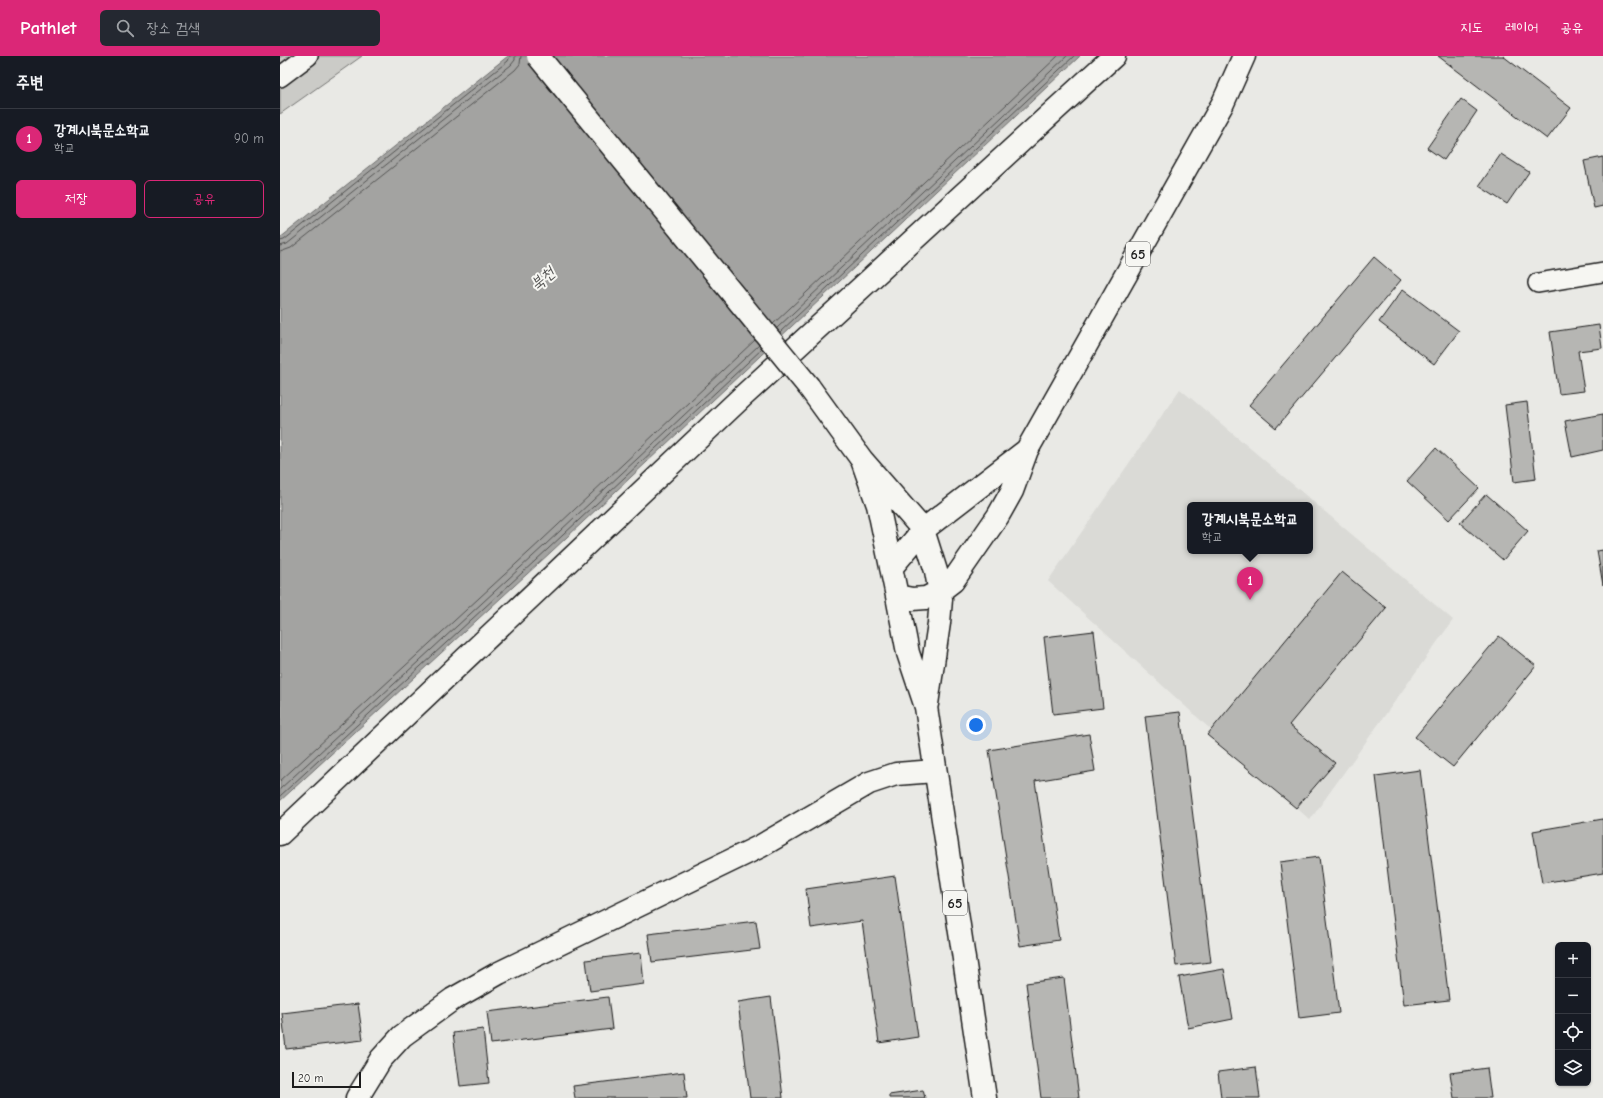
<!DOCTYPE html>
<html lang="ko">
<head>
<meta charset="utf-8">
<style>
  :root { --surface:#171b24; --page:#242831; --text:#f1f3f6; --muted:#9ea1a6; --line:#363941; --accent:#db2777 }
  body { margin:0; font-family:"Comic Neue","Poor Story",sans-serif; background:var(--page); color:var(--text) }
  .controls { position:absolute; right:12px; bottom:12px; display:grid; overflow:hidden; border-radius:6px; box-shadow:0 1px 3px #0004 }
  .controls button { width:36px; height:36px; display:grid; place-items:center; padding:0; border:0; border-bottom:1px solid var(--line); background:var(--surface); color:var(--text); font:20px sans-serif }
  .scale { position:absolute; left:12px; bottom:10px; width:69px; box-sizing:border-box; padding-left:4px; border:2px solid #1c1c1c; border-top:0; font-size:11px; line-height:14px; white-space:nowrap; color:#1c1c1c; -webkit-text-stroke:3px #f6f6f2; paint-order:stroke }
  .you { position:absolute; left:696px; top:669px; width:14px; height:14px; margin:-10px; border:3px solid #fff; border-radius:50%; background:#1a73e8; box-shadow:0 0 0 6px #1a73e833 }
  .badge { display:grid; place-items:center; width:26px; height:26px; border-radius:50%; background:var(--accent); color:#fff; font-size:13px; font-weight:700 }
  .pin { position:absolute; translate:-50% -33px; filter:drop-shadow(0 1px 2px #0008) }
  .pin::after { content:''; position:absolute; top:21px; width:14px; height:12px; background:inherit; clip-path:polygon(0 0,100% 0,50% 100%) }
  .popup { position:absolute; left:907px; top:446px; width:126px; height:52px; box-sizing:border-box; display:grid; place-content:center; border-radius:6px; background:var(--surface); filter:drop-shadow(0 1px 3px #0005); font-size:13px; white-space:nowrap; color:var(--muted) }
  .popup b { font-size:15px; color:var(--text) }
  .popup::after { content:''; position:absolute; left:50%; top:100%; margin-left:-8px; border:8px solid transparent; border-top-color:var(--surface) }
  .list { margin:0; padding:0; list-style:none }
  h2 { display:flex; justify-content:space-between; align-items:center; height:52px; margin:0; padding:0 16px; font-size:17px }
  h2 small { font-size:13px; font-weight:400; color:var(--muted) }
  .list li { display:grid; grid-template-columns:26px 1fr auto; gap:12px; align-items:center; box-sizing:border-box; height:60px; padding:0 16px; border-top:1px solid var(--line) }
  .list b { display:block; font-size:15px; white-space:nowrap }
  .list p { margin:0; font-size:13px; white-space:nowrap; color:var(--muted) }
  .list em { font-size:13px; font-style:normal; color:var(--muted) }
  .actions { display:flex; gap:8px; padding:12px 16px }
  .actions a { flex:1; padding:9px 0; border:1px solid var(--accent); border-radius:6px; text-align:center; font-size:14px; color:var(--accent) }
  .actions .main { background:var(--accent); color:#fff }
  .icon { flex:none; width:22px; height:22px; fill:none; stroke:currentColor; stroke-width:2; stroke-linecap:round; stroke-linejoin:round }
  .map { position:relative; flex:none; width:1323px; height:1042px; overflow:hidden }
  header { display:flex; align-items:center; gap:24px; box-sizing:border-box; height:56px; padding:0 20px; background:var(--accent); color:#fff }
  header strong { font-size:19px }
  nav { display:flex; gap:22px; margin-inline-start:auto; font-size:14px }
  .search { width:280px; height:36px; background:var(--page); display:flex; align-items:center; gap:10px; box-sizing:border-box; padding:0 14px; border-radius:6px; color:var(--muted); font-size:15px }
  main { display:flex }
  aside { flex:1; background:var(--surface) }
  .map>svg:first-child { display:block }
  .built { fill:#dadad6; fill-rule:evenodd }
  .green { fill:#cbcbc7; stroke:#747472 }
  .water { fill:#a3a3a1; stroke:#6d6d6c }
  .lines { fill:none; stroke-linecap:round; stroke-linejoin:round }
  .shore { stroke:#525251; stroke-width:1 }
  .building { fill:#b6b6b3; stroke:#1c1c1c }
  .street-casing { stroke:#1c1c1c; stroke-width:22 }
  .secondary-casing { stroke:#1c1c1c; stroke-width:25 }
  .primary-casing { stroke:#1c1c1c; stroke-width:25 }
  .street { stroke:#f6f6f2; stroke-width:19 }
  .secondary { stroke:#f6f6f2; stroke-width:22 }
  .primary { stroke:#f6f6f2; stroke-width:22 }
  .primary-bridge-casing { stroke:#1c1c1c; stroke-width:25; stroke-linecap:butt }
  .primary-bridge { stroke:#f6f6f2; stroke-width:22 }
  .labels { text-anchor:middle; stroke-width:4; stroke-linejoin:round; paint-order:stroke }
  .shield { fill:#f6f6f2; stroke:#5d5d5c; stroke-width:1 }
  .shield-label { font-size:14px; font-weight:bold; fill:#1c1c1c }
  .water-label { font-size:16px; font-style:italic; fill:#525251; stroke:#f6f6f2 }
</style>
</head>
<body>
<header>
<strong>Pathlet</strong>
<div class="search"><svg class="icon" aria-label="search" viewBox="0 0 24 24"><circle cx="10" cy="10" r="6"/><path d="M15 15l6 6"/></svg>장소 검색</div>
<nav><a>지도</a><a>레이어</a><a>공유</a></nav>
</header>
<main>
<aside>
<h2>주변<small></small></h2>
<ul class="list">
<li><span class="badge">1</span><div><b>강계시북문소학교</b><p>학교</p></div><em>90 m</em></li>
</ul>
<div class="actions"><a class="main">저장</a><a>공유</a></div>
</aside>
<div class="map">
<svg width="1323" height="1042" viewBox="0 0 1323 1042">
  <rect width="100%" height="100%" fill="#e9e9e5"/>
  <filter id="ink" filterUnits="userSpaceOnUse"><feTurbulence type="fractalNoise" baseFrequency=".025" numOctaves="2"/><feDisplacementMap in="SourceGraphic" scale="8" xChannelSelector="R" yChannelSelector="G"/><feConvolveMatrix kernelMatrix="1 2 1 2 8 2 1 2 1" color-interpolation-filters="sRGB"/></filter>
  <g filter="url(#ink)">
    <path class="built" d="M900 333 1173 564 1030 764 768 525ZM910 449H1030V495H910Z"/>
    <path class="green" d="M0 0H82L0 58Z"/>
    <path class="water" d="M228 0H800L271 496 0 745V182Z"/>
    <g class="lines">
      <path class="shore" d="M0 185 4 184 228 5 230 0
        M0 190 7 188 231 9 235 4V0
        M0 196 11 192 235 14 240 8 241 0
        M493 268 778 0
        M497 272 787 0
        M500 276 794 0
        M0 725 261 485 475 284
        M0 733 265 489 479 289
        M0 740 268 493 482 293"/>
    </g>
    <path class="building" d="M1158 0H1223L1291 52 1267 83Z
      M1181 43 1197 55 1164 104 1147 92Z
      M1221 98 1249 116 1227 148 1199 130Z
      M1323 101V150L1314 152 1304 105Z
      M1094 201 1121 224 996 372 969 349Z
      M1123 233 1179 275 1154 308 1099 266Z
      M1319 269 1322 292 1298 295 1304 335 1279 338 1270 276Z
      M1247 346 1256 423 1234 426 1225 349Z
      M1323 358V394L1292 401 1285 365Z
      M1156 392 1199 432 1169 464 1127 425Z
      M1206 438 1248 475 1223 504 1180 467Z
      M1323 494V529L1317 495Z
      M1062 516 1106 552 1009 669 1055 707 1016 752 927 679Z
      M814 575 823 652 773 658 764 581Z
      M1219 580 1256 610 1173 711 1135 681Z
      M900 656 931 906 896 910 865 660Z
      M809 678 815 715 755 725 779 884 740 890 709 694Z
      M1140 714 1169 944 1124 949 1096 720Z
      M1323 763V817L1262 827 1253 775Z
      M1039 801 1059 957 1019 962 1000 806Z
      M615 820 638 981 599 987 582 865 531 872 526 833Z
      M476 865 480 893 372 906 368 878Z
      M361 897 364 928 310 935 306 904Z
      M944 913 953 963 908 972 899 921Z
      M784 922 799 1042H761L746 927Z
      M328 941 332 973 211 988 207 956Z
      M491 941 503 1042H470L458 946Z
      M78 948 83 984 6 993 2 957Z
      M203 973 209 1027 180 1030 173 977Z
      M976 1011 980 1042H941L938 1016Z
      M1207 1012 1211 1042H1174L1170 1017Z
      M404 1016 407 1042H295L293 1030Z
      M643 1034 645 1042H609V1039Z"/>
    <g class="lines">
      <defs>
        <path id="street" d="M0 21 28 0
          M1258 227 1323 216"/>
        <path id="secondary" d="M0 778 462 341 834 0
          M77 1042 101 1003 122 980 173 943 219 917 481 790 589 727 616 718 655 715"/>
        <path id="primary" d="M529 331 582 404 643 474 656 515 661 543 659 567 647 648
          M582 404 598 449 617 540 628 597 646 651 705 1042
          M611 512 643 474 747 394
          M617 540 632 543 646 542 660 535 673 525 718 460 732 435 747 394 943 47 964 0"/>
      </defs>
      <use href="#street" class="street-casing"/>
      <use href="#secondary" class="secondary-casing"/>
      <use href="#primary" class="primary-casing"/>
      <use href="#street" class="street"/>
      <use href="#secondary" class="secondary"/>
      <use href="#primary" class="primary"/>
      <defs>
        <path id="primary-bridge" d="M258 0 529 331"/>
      </defs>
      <use href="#primary-bridge" class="primary-bridge-casing"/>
      <use href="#primary-bridge" class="primary-bridge"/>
    </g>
  </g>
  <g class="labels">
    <g class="shield">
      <rect x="846" y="186" width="24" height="24" rx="3"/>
      <rect x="663" y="835" width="24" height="24" rx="3"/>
    </g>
    <g class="shield-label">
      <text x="858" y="203">65</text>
      <text x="675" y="852">65</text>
    </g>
    <g class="water-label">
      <text transform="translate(262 222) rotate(-40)" y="6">북천</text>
    </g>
  </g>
</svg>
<div class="controls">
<button>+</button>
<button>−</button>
<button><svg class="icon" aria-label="locate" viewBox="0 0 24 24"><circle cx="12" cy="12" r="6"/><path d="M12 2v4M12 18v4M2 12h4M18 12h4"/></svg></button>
<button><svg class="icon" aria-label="layers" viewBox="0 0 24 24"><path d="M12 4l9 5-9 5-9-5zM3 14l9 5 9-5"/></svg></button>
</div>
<div class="scale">20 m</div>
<div class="you"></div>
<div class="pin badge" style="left:970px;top:544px">1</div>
<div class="popup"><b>강계시북문소학교</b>학교</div>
</div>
</main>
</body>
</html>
